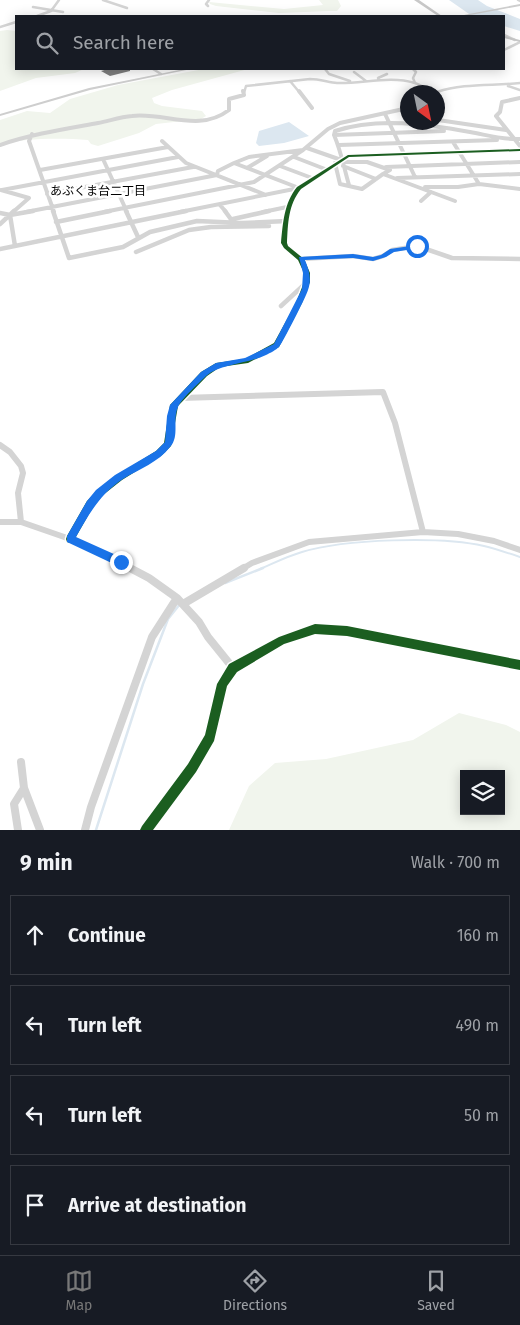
<!DOCTYPE html>
<html lang="en">
<head>
<meta charset="utf-8">
<style>
  :root { --surface:#171b24; --page:#242831; --text:#f1f3f6; --muted:#9ea1a6; --line:#363941; --accent:#787878 }
  body { margin:0; font-family:"Fira Sans","Noto Sans JP",sans-serif; background:var(--page); color:var(--text) }
  .controls { position:absolute; right:15px; bottom:15px; display:grid; overflow:hidden; border-radius:0px; box-shadow:0 2px 12px #0003 }
  .controls button { width:45px; height:45px; display:grid; place-items:center; padding:0; border:0; border-bottom:1px solid var(--line); background:var(--surface); color:var(--text); font:25px sans-serif }
  .compass { position:absolute; left:400px; top:85px; width:45px; height:45px; border-radius:50%; background:var(--surface); box-shadow:0 2px 12px #0003; rotate:147deg }
  .stop { position:absolute; width:15px; height:15px; margin:-11px; border:4px solid #1a73e8; border-radius:50%; background:#fff }
  .stop.end { background:#1a73e8; border-color:#fff; box-shadow:0 1px 5px #0008 }
  .list { margin:0; padding:0; list-style:none }
  h2 { display:flex; justify-content:space-between; align-items:center; height:65px; margin:0; padding:0 20px; font-size:21px }
  h2 small { font-size:16px; font-weight:400; color:var(--muted) }
  .list li { display:grid; grid-template-columns:32px 1fr auto; gap:15px; align-items:center; box-sizing:border-box; height:80px; margin:0 10px 10px; padding:0 10px; border:1px solid var(--line); border-radius:0px }
  .list b { display:block; font-size:19px; white-space:nowrap }
  .list em { font-size:16px; font-style:normal; color:var(--muted) }
  .icon { flex:none; width:28px; height:28px; fill:none; stroke:currentColor; stroke-width:2; stroke-linecap:round; stroke-linejoin:round }
  .map { position:relative; flex:none; width:520px; height:830px; overflow:hidden }
  .search { position:absolute; background:var(--surface); box-shadow:0 2px 12px #0003; left:15px; right:15px; top:15px; height:55px; display:flex; align-items:center; gap:12px; box-sizing:border-box; padding:0 18px; border-radius:0px; color:var(--muted); font-size:19px }
  .sheet { height:425px; background:var(--surface) }
  nav { display:flex; justify-content:space-around; align-items:center; box-sizing:border-box; height:70px; border-top:1px solid var(--line); background:var(--surface); font-size:14px; color:var(--muted) }
  nav a { display:grid; justify-items:center; gap:2px }
  nav .on { color:var(--accent) }
  .map>svg:first-child { display:block }
  .green { fill:#f1f5ed; fill-rule:evenodd }
  .water { fill:#dce7f0 }
  .lines { fill:none; stroke-linecap:round; stroke-linejoin:round }
  .stream-far1 { stroke:#dce7f0; stroke-width:2 }
  .stream { stroke:#dce7f0; stroke-width:2.5 }
  .building { fill:#7f7f7f }
  .street-far4 { stroke:#d4d4d4; stroke-width:2.5 }
  .street-far3 { stroke:#d4d4d4; stroke-width:4 }
  .street-far2 { stroke:#d4d4d4; stroke-width:4.5 }
  .street-far1 { stroke:#d4d4d4; stroke-width:6 }
  .street { stroke:#d4d4d4; stroke-width:8 }
  .secondary { fill:#cecece; fill-rule:evenodd }
  .primary { fill:#c8c8c8; fill-rule:evenodd }
  .cycleway-casing { stroke:#fff; stroke-width:3 }
  .cycleway { fill:#1b5e20; fill-rule:evenodd }
  .route { fill:#1a73e8 }
  .labels { text-anchor:middle; stroke-width:5; stroke-linejoin:round; paint-order:stroke }
  .far-neighbourhood-label { font-size:12px; fill:#000; stroke:#fff }
</style>
</head>
<body>
<div class="map">
<svg width="520" height="830" viewBox="0 0 520 830">
  <rect width="100%" height="100%" fill="#fff"/>
  <path class="green" d="M319 0H338L341 6 337 11H330L279 13 216 6 210 4 209 2 284 9 323 5Z
    M7 30 16 31V69H84L75 73 36 78 0 91V31Z
    M204 69H248L172 90 152 98 154 103 162 106 202 111 206 116 201 119 156 124 139 133 98 146 91 144 88 140C62 138 25 138 0 144V120L27 111 50 113 70 99 118 85Z
    M459 713 506 725 520 732V830H229L249 786 275 763 326 759 413 740ZM464 774H501V811H464Z"/>
  <path class="water" d="M449 0H478L487 6 520 19V31L504 26V16H472Z
    M289 122 309 136 284 143 259 146 256 143 259 131Z"/>
  <g class="lines">
    <path class="stream-far1" d="M260 569C274 563 288 556 302 552 345 539 440 536 484 546 496 549 508 553 520 557"/>
    <path class="stream" d="M225 583 263 568
      M96 830 143 684 168 619 180 604"/>
  </g>
  <path class="building" d="M108 69H130V71L110 76 101 71Z"/>
  <g class="lines">
    <path class="street-far4" d="M103 0 127 8
      M518 0 520 1
      M208 6 206 4 209 0
      M33 7 63 12
      M37 16 51 11 59 0
      M0 27 16 22
      M504 35 515 40
      M504 50 520 42
      M153 69 161 74
      M325 69 329 74 350 81
      M413 69 416 72 413 78 415 83
      M354 72 366 81
      M379 80 378 78 387 74
      M290 81 300 93
      M508 86 520 90
      M437 92C464 83 492 86 520 83
      M244 93 246 86 310 79C319 79 328 82 337 83 362 84 390 75 415 83 423 86 428 90 436 92"/>
    <path class="street-far3" d="M299 91 312 108
      M433 91 436 92
      M520 98 502 102 500 112 496 116 520 146
      M386 116 415 177
      M438 120 506 130
      M32 134 29 141 54 212
      M334 135 335 131C378 117 426 124 470 132 487 135 503 140 520 139
      M162 141 186 163 266 195
      M453 142 479 184
      M0 145C32 134 65 129 98 123 109 121 120 117 132 116 165 112 199 133 229 110V99L244 95 243 91
      M339 145 497 140
      M307 148 347 162H367L390 170 383 174
      M294 157 325 169
      M103 159 127 212
      M234 163 249 157 303 150 328 129 340 123 408 108
      M335 163 340 184 362 189 383 174 455 201
      M280 166 312 178
      M343 166 376 179
      M386 167 520 162
      M247 168 267 156
      M40 170 168 147
      M397 178 520 174
      M349 185C344 168 341 151 334 135L444 131
      M425 187H458L479 184 520 189
      M1 190 29 198 13 212
      M2 190 178 157
      M47 194 193 167
      M421 201 431 192
      M220 205 226 212
      M26 212 217 175 218 171 234 163 299 188
      M104 212 254 182 303 150
      M180 212 299 188
      M263 212 287 207
      M287 212 291 200 299 188 348 156 520 150"/>
    <path class="street-far2" d="M53 211 69 258 123 247 150 232 197 221 242 223 287 221
      M126 211 138 237
      M225 211 233 222
      M0 213 10 215 33 211
      M10 215 15 246
      M233 219 269 211
      M56 222 110 211
      M0 224 14 211
      M0 249 186 211
      M136 252 189 230 211 227 269 226
      M301 259 353 256 373 259 383 256 392 250 417 246 452 258 520 259
      M281 306 307 282
      M214 367 218 365C238 362 259 359 276 346 284 339 309 283 307 273 303 257 290 255 284 243L288 211"/>
    <path class="street-far1" d="M181 398 383 392 395 423 423 532
      M0 445 10 452 21 466 23 473 18 493 21 522
      M0 522H21L70 539 132 569
      M70 539C79 524 86 506 99 494 113 481 162 455 168 444 173 433 169 417 174 406 178 396 206 373 216 366
      M242 569 252 563 309 542 423 532 458 534 494 541 520 550"/>
    <path class="street" d="M130 568 149 578 177 598 199 622 208 637 233 668
      M183 604 244 568
      M21 762 24 788 40 830
      M18 830 14 804 24 788
      M85 830 91 807 152 637 177 598"/>
    <path class="secondary" d="M520 4V6L465 16H459Z
      M184 69H191L90 90 0 116V114L89 88Z
      M315 624 347 626 520 660V670L347 636 315 634 284 644 237 672 227 686 214 741 196 772 153 830H140L142 826 188 764 205 735 217 684 229 664 279 637Z"/>
    <path class="primary" d="M414 0H419L442 16H438Z
      M504 36 520 40V42L504 38Z"/>
    <defs>
      <path id="cycleway" d="M520 149V151L349 157 301 189C288 205 288 224 287 243L288 246 304 259 310 273V282L302 303 279 347 248 363 220 367 207 376 178 406 171 446 162 455 122 480 103 495 93 507 73 542 70 543 67 542 66 539 67 536 87 501 97 491 116 476 156 451 164 443 170 405 201 372 216 363 245 359 274 343 296 303 304 282V273L298 260 284 248 281 243C283 223 284 203 297 187L348 155Z
        M315 624 347 626 520 660V670L347 636 315 634 284 644 237 672 227 686 214 741 196 772 153 830H140L142 826 188 764 205 735 217 684 229 664 279 637Z"/>
    </defs>
    <use href="#cycleway" class="cycleway-casing"/>
    <use href="#cycleway" class="cycleway"/>
  </g>
  <path class="route" d="M417 245H419V248L394 252 386 257 373 261 353 258 305 260C309 270 312 279 308 290 306 297 283 342 279 347 276 350 270 353 266 355 247 364 220 364 206 376 199 383 181 399 178 407 172 420 180 436 170 447 159 462 139 469 123 479 100 494 89 514 76 537L125 559V566H118L67 542V536L87 501 96 490 115 475 156 451 165 442 167 416 170 405 201 372 216 363 245 358 274 344 302 289 303 273 299 257 353 254 373 257 381 255 390 249Z"/>
  <g class="labels">
    <g class="far-neighbourhood-label">
      <text x="98" y="195">あぶくま台二丁目</text>
    </g>
  </g>
</svg>
<div class="controls">
<button><svg class="icon" aria-label="layers" viewBox="0 0 24 24"><path d="M12 4l9 5-9 5-9-5zM3 14l9 5 9-5"/></svg></button>
</div>
<svg class="compass" viewBox="-18 -18 36 36"><path d="M0-13l5 13h-10z" fill="#e53935"/><path d="M0 13l5-13h-10z" fill="#9ea1a6"/></svg>
<div class="stop" style="left:417px;top:246px"></div>
<div class="stop end" style="left:121px;top:562px"></div>
<div class="search"><svg class="icon" aria-label="search" viewBox="0 0 24 24"><circle cx="10" cy="10" r="6"/><path d="M15 15l6 6"/></svg>Search here</div>
</div>
<section class="sheet">
<h2>9 min<small>Walk · 700 m</small></h2>
<ul class="list">
<li><svg class="icon" aria-label="ahead" viewBox="0 0 24 24"><path d="M12 20V5M6 11l6-6 6 6"/></svg><div><b>Continue</b></div><em>160 m</em></li>
<li><svg class="icon" aria-label="left" viewBox="0 0 24 24"><path d="M17 20v-9H6M10 6l-5 5 5 5"/></svg><div><b>Turn left</b></div><em>490 m</em></li>
<li><svg class="icon" aria-label="left" viewBox="0 0 24 24"><path d="M17 20v-9H6M10 6l-5 5 5 5"/></svg><div><b>Turn left</b></div><em>50 m</em></li>
<li><svg class="icon" aria-label="arrive" viewBox="0 0 24 24"><path d="M6 21V4h12l-3 4 3 4H6"/></svg><div><b>Arrive at destination</b></div></li>
</ul>
</section>
<nav>
<a class="on"><svg class="icon" aria-label="map" viewBox="0 0 24 24"><path d="M3 6l6-2 6 2 6-2v14l-6 2-6-2-6 2zM9 4v14M15 6v14"/></svg>Map</a>
<a><svg class="icon" aria-label="directions" viewBox="0 0 24 24"><path d="M12 3l9 9-9 9-9-9zM9 14v-3h6M13 9l2 2-2 2"/></svg>Directions</a>
<a><svg class="icon" aria-label="saved" viewBox="0 0 24 24"><path d="M7 4h10v16l-5-4-5 4z"/></svg>Saved</a>
</nav>
</body>
</html>
